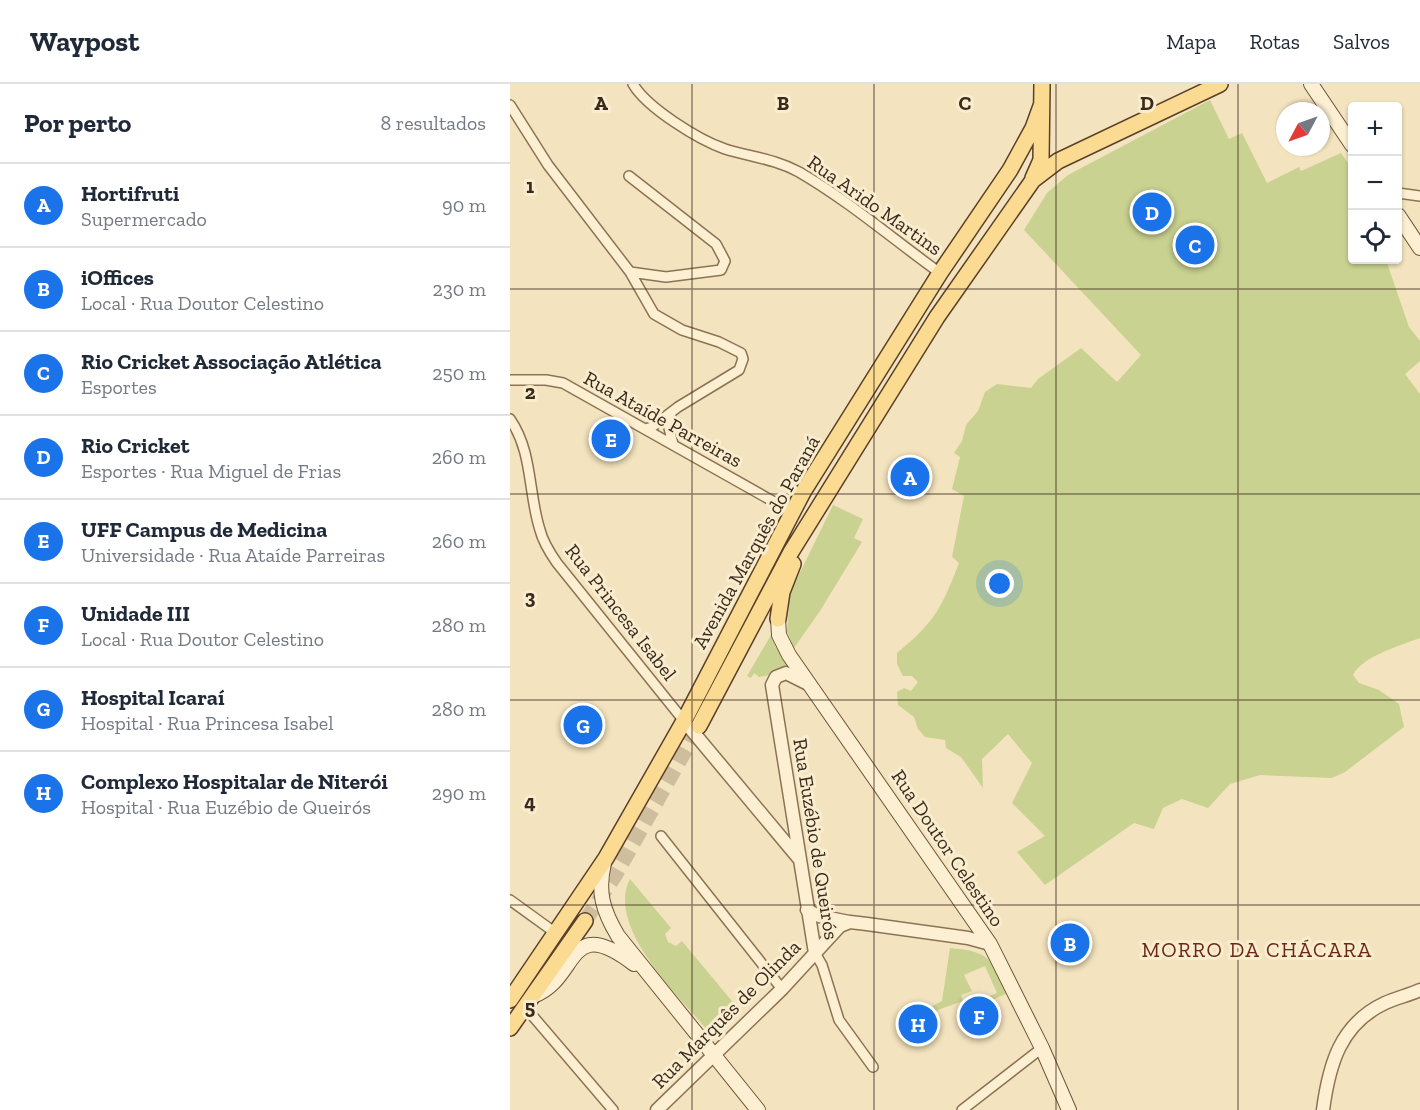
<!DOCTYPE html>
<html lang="pt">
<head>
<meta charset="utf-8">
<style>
  :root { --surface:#fff; --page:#f6f6f7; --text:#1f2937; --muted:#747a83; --line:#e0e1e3; --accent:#1a73e8 }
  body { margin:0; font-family:"Zilla Slab",serif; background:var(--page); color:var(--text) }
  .controls { position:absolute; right:18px; top:18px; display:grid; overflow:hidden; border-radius:6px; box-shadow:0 2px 4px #0004 }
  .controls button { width:54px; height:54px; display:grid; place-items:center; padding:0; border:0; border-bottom:2px solid var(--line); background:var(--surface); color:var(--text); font:30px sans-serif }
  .compass { position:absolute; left:766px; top:18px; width:54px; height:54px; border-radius:50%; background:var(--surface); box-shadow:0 2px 4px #0004; rotate:229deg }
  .you { position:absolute; left:490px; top:500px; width:21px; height:21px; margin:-15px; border:4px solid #fff; border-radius:50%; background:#1a73e8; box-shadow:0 0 0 9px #1a73e833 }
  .badge { display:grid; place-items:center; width:39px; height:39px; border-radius:50%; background:var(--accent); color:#fff; font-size:20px; font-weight:700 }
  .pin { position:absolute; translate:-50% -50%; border:3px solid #fff; box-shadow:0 2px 6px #0006 }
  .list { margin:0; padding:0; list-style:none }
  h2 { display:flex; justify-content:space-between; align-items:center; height:78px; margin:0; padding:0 24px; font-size:26px }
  h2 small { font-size:20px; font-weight:400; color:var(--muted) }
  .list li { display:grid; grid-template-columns:39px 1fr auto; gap:18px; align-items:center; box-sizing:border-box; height:84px; padding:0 24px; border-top:2px solid var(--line) }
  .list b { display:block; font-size:22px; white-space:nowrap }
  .list p { margin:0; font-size:20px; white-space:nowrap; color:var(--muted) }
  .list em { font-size:20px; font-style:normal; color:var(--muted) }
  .icon { flex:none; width:33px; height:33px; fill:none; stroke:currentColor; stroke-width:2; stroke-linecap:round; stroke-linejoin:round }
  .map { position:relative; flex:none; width:910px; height:1026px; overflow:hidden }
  header { display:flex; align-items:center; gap:36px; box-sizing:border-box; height:84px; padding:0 30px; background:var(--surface); border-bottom:2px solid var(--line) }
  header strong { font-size:28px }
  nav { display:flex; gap:33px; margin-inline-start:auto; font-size:21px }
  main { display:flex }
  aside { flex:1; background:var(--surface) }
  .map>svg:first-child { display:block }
  .green { fill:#cad291 }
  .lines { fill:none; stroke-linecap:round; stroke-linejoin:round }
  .primary-tunnel { stroke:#cebe9d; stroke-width:15; stroke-dasharray:15 8; stroke-linecap:butt }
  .minor-casing { stroke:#8d7355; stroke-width:12 }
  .tertiary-casing { stroke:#8d7355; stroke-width:15 }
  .secondary-casing { stroke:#6f5438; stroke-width:16 }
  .primary-casing { stroke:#5a402a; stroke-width:18 }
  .minor { stroke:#fdf0d2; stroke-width:9 }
  .tertiary { stroke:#fdf0d2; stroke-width:12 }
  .secondary { stroke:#fdf0d2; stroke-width:14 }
  .primary { stroke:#fbda91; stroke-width:15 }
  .grid { fill:none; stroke:#3b2a1b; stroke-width:1.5; stroke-opacity:0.55 }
  .labels { text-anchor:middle; stroke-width:6; stroke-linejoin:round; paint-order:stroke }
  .street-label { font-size:20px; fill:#3b2a1b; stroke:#f9edcf }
  .neighbourhood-label { font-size:21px; letter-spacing:1.5px; fill:#6d2815; stroke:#f9edcf }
  .grid-label { font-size:20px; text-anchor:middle; font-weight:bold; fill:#3b2a1b; stroke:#f9edcf; stroke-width:6; stroke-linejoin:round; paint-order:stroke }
</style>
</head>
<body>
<header>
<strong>Waypost</strong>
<nav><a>Mapa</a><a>Rotas</a><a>Salvos</a></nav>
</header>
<main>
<aside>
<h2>Por perto<small>8 resultados</small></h2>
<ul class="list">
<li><span class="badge">A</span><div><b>Hortifruti</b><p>Supermercado</p></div><em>90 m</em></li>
<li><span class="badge">B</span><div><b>iOffices</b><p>Local · Rua Doutor Celestino</p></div><em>230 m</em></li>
<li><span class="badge">C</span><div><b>Rio Cricket Associação Atlética</b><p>Esportes</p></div><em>250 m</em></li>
<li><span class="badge">D</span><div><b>Rio Cricket</b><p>Esportes · Rua Miguel de Frias</p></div><em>260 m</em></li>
<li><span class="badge">E</span><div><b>UFF Campus de Medicina</b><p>Universidade · Rua Ataíde Parreiras</p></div><em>260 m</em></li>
<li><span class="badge">F</span><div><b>Unidade III</b><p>Local · Rua Doutor Celestino</p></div><em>280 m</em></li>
<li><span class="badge">G</span><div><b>Hospital Icaraí</b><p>Hospital · Rua Princesa Isabel</p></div><em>280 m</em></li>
<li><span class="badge">H</span><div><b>Complexo Hospitalar de Niterói</b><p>Hospital · Rua Euzébio de Queirós</p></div><em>290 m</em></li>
</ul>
</aside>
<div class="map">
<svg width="910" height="1026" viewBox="0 0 910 1026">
  <rect width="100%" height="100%" fill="#f3e3be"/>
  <path class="green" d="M700 16 719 55 732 49 757 99 789 83 791 87 831 69 842 85V176H876L899 243 910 257V277L895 290 910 310V554C889 562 853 572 843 591L849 599 869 606 889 620 894 643 835 688 822 694 750 691 720 700 698 724 672 715 653 724 644 745 624 739 535 801 507 768 535 752 502 719 522 679 498 650 472 675 473 704 451 673 436 664 435 656 415 653 408 645 404 633 388 621 387 608 394 604 401 607 408 598 402 592H393L387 580V569C425 538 432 523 449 479L442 473 454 412 442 405 450 373 444 369 452 357 456 341 468 327 475 308 487 300 521 304 528 295 571 264 607 298 631 271 514 146 537 109 558 91Z
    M323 421 353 435 344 454 352 458 310 527 284 564 277 547 280 509Z
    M261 551 265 562 282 584H268L260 591 249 593 244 589 241 594 237 592Z
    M120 795 161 844 155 850 158 858 166 862 172 857 231 928 207 950 199 948C170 913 95 843 120 795Z
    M440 864C479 867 482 875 498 909L457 927 455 922 487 909 475 882 454 891 462 907 451 911 453 917 419 929 415 926 432 917Z"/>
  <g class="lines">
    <path class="primary-tunnel" d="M75 837 106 790 189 642"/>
    <defs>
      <path id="minor" d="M123 0C137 24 189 56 215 65 241 73 265 75 289 88 339 117 384 156 430 189
        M0 21 38 81 120 188 144 230 172 246 209 258 231 269 233 275 229 286 168 323 142 343 135 345
        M119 92 206 160 215 177 211 186 156 193 120 188
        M888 109 910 112
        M0 296H36L53 299 282 428
        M161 329 159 344 163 360
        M0 335C23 368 18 409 30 446 33 458 40 469 47 479L174 637
        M151 752 272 905
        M0 816 47 850
        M305 869 312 881 329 936 363 983
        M15 923 103 1026
        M452 1026 532 964"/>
      <path id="tertiary" d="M298 600 276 589 266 593 262 601 305 869
        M174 637 290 776
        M297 826 309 832 339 838
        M147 1026 272 905 330 842 340 838 357 840 458 854 480 860
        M813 1026C819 981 830 940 875 919 886 914 899 911 910 906"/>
      <path id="secondary" d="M801 0 842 61
        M888 131 910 164
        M268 535 269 551 279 571 480 860 532 964 559 1026
        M94 779C87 808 93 827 108 852L248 1026
        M23 912C70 895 55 828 124 880"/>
      <path id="primary" d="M523 94 531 76 532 0
        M268 535 272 508 283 480
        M189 642 281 468 427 233 523 96 548 77 710 0
        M0 916 96 774 174 637 293 408 430 189 500 86 523 44 531 22
        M0 944 75 837"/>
    </defs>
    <use href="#minor" class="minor-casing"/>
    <use href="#tertiary" class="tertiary-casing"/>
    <use href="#secondary" class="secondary-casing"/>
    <use href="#primary" class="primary-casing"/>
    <use href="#minor" class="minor"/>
    <use href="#tertiary" class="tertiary"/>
    <use href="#secondary" class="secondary"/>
    <use href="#primary" class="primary"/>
  </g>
  <path class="grid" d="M182 0V1026M364 0V1026M546 0V1026M728 0V1026M0 205H910M0 410H910M0 616H910M0 821H910"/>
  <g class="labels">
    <g class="street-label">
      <text transform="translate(365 121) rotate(35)" y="7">Rua Arido Martins</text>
      <text transform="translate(153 335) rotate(29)" y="7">Rua Ataíde Parreiras</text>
      <text transform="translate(246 458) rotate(-61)" y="7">Avenida Marquês do Paraná</text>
      <text transform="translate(111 528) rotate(52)" y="7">Rua Princesa Isabel</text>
      <text transform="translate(306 755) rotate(81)" y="7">Rua Euzébio de Queirós</text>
      <text transform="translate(438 764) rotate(56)" y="7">Rua Doutor Celestino</text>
      <text transform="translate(216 930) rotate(-45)" y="7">Rua Marquês de Olinda</text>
    </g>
    <g class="neighbourhood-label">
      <text x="747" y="873">MORRO DA CHÁCARA</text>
    </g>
  </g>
  <g class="grid-label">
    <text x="91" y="26">A</text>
    <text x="273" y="26">B</text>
    <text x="455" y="26">C</text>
    <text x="637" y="26">D</text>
    <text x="20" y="109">1</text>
    <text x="20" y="315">2</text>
    <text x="20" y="520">3</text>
    <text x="20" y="725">4</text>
    <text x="20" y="930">5</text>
  </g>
</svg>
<div class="controls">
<button>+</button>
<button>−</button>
<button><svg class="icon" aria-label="locate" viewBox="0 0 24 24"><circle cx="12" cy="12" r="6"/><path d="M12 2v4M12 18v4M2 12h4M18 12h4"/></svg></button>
</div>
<svg class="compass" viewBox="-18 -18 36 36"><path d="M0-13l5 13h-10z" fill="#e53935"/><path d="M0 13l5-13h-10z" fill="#747a83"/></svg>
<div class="you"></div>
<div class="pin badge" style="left:400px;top:393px">A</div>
<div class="pin badge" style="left:560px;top:859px">B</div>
<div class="pin badge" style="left:685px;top:161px">C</div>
<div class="pin badge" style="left:642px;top:128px">D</div>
<div class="pin badge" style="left:101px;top:355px">E</div>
<div class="pin badge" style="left:469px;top:932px">F</div>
<div class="pin badge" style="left:73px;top:641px">G</div>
<div class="pin badge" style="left:408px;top:940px">H</div>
</div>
</main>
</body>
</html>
